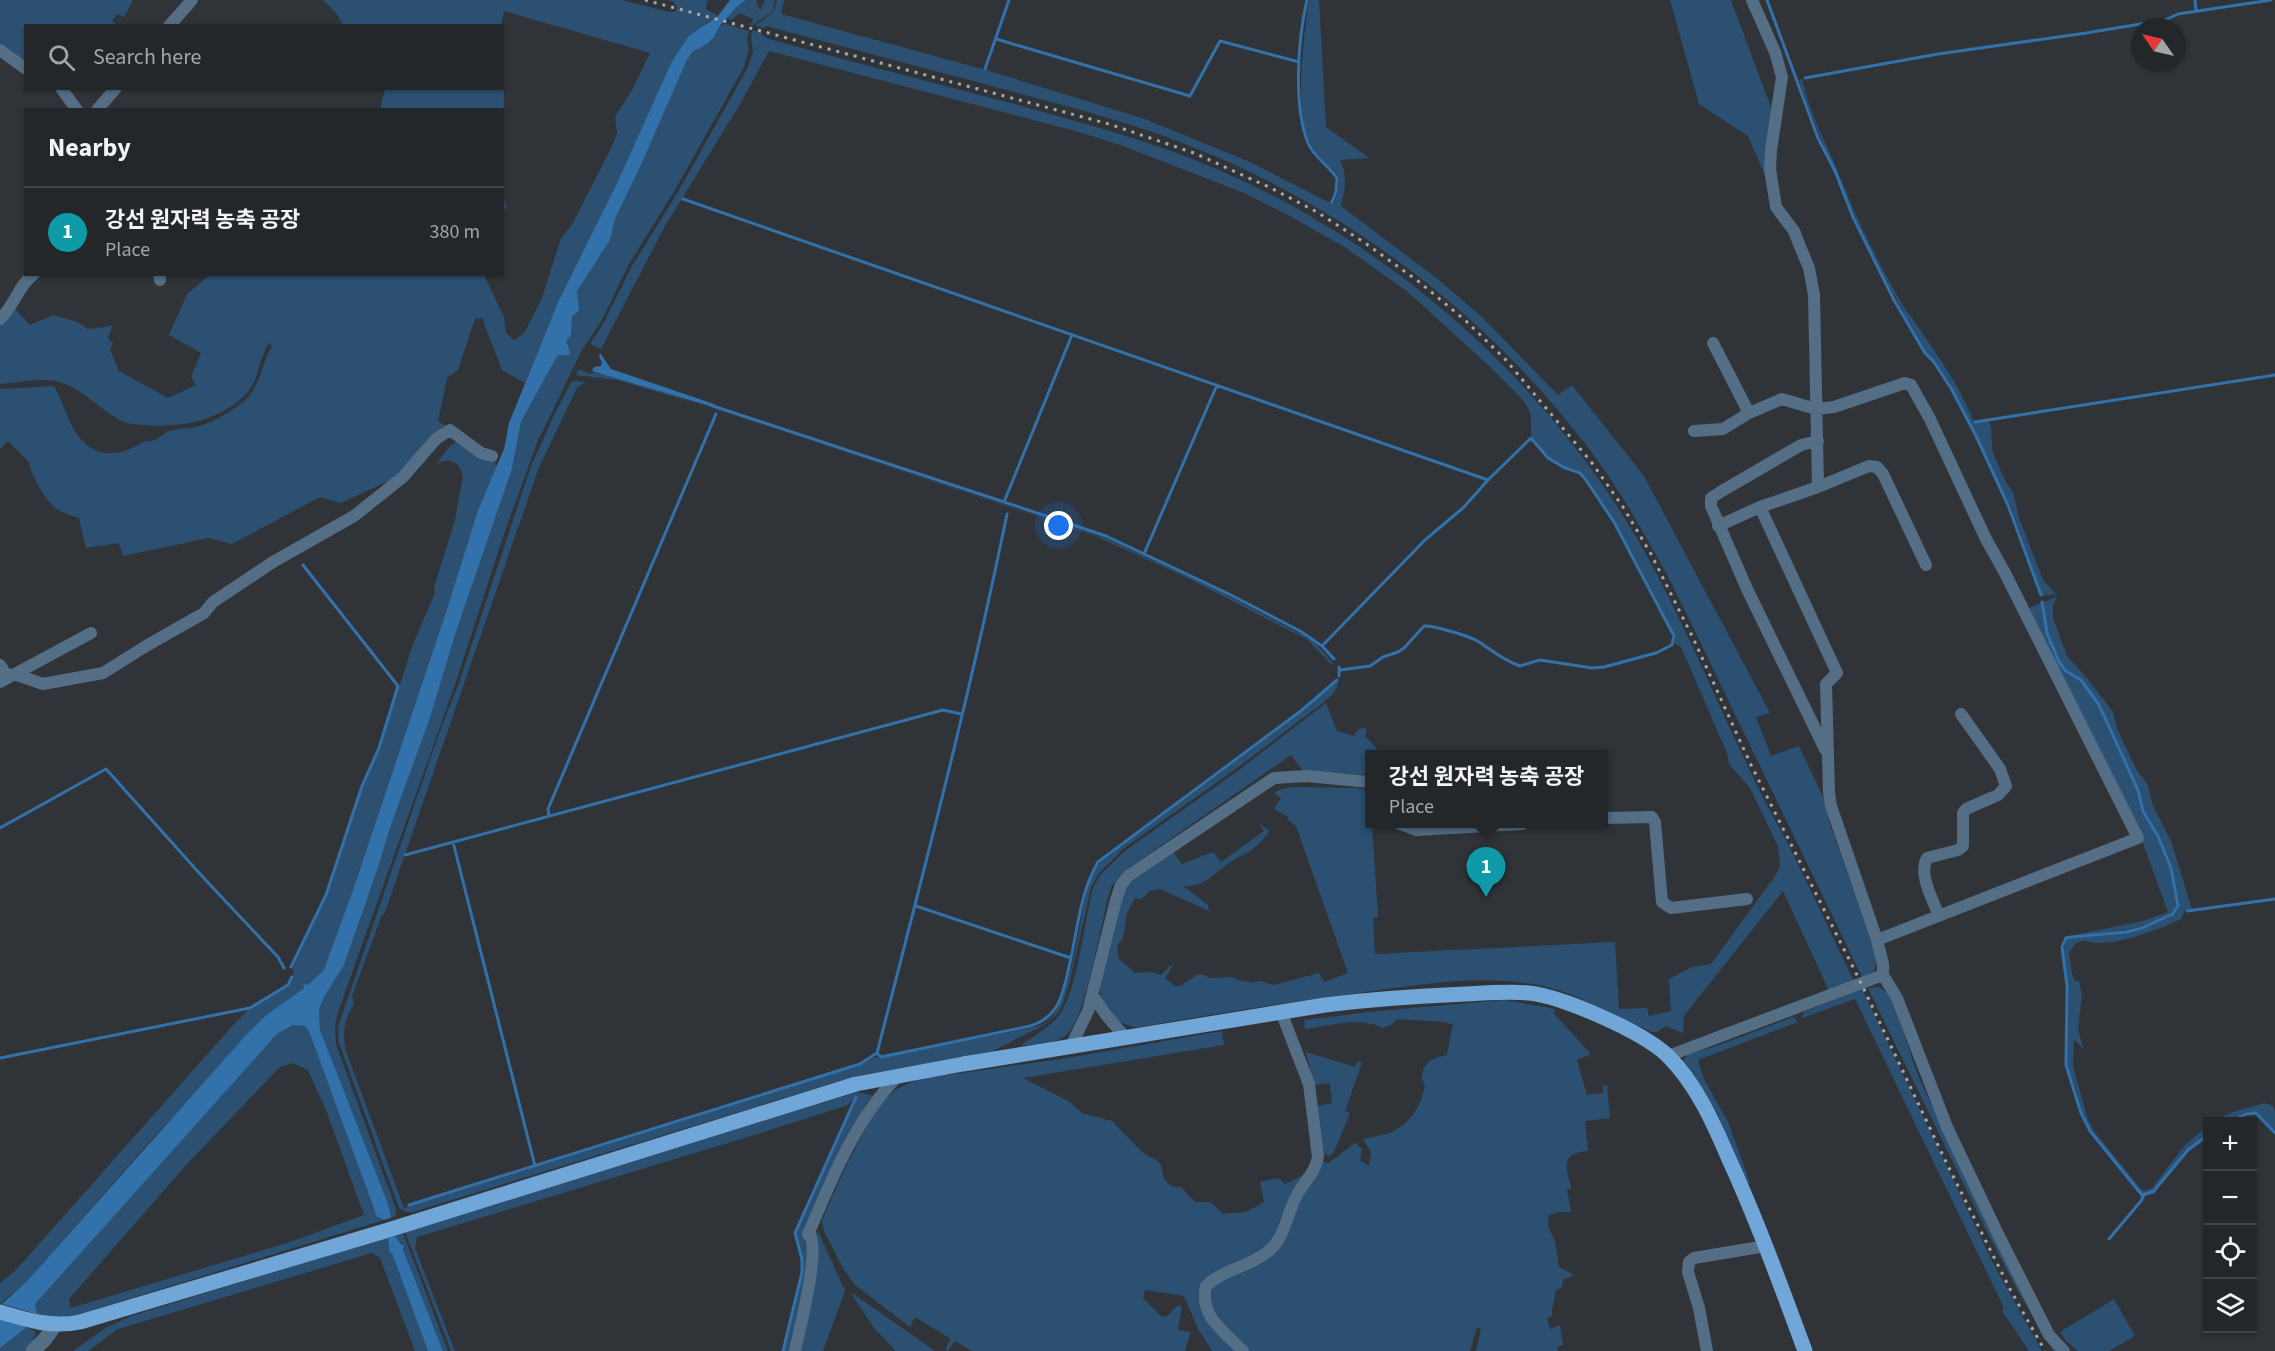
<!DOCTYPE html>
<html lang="en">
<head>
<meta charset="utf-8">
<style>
  :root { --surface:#24272a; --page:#2c2f32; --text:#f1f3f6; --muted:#a3a5a8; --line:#414447; --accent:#f3a443 }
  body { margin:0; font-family:"Source Sans 3","Noto Sans KR",sans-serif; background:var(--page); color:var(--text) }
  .controls { position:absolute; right:18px; bottom:18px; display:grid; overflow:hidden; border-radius:0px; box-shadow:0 2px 4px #0004 }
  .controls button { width:54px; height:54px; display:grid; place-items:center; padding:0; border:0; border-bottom:2px solid var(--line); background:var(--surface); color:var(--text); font:30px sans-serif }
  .compass { position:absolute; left:2131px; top:18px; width:54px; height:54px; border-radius:50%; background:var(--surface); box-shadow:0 2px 4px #0004; rotate:304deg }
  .you { position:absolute; left:1059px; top:526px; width:21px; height:21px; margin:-15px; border:4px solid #fff; border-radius:50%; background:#1a73e8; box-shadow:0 0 0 9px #1a73e833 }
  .badge { display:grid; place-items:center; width:39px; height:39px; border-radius:50%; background:var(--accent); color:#fff; font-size:20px; font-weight:700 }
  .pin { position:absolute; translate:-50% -50px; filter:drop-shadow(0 2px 3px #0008) }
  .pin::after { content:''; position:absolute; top:32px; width:21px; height:18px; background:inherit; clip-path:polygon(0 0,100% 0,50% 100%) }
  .popup { position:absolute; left:1365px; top:750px; width:243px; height:78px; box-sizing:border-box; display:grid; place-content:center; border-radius:0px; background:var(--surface); filter:drop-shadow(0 2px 4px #0005); font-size:20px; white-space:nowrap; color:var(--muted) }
  .popup b { font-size:22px; color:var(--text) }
  .popup::after { content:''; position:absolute; left:50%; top:100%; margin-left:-12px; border:12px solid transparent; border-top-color:var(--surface) }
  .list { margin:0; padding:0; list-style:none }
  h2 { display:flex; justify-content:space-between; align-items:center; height:78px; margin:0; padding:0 24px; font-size:26px }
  h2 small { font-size:20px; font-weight:400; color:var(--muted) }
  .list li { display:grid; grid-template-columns:39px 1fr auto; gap:18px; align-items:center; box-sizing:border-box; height:90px; padding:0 24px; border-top:2px solid var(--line) }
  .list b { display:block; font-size:22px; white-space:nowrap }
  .list p { margin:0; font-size:20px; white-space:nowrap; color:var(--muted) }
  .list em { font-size:20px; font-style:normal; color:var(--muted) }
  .icon { flex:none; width:33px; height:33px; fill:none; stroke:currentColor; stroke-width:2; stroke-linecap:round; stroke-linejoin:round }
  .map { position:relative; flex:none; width:2275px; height:1351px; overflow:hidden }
  .search { position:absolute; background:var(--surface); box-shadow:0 2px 4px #0004; left:24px; top:24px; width:480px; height:66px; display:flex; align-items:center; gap:15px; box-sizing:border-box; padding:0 21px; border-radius:0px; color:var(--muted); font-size:22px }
  .panel { position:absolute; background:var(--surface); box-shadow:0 2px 4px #0004; left:24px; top:108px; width:480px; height:168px; border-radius:0px }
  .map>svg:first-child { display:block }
  .green { fill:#2b5072; fill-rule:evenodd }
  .water { fill:#3271a9 }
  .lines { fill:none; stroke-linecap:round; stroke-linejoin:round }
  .stream { stroke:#3271a9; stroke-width:3 }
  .minor { stroke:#546e86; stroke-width:12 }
  .tertiary { stroke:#546e86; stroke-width:15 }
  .primary { stroke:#71a6d8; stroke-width:15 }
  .rail { stroke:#a6a8ac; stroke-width:3; stroke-dasharray:3 6; stroke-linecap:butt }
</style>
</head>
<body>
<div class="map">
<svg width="2275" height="1351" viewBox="0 0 2275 1351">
  <rect width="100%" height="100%" fill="#303438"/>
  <path class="green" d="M0 0H133L124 17 118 14 112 20 116 25 26 26 25 66 0 45Z
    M323 0H622L669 12H675L677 8 674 2 668 0H708L706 9 718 16 706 23 672 61 617 183 558 302 525 383 502 370 482 318 475 319 458 370 447 378 438 421 446 426 399 476 341 503 320 497 232 544 208 538 123 556 119 543 86 548 79 518C55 511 50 506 38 485 34 477 30 470 29 462L8 441 0 449V389L54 386C62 399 65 414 73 428 90 458 117 460 144 441 158 444 161 432 173 430 180 428 188 429 196 427 213 423 246 405 254 389 262 375 264 359 272 346L269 343C259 358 259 380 247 393 221 421 180 428 144 425 137 424 129 425 122 421 99 410 81 386 55 381 38 378 17 383 0 384V323L14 308 30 325 53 315 77 322 88 329 112 326 108 339 113 343 110 350 119 371 168 398 196 385 191 377 201 353 169 335 187 294 210 275H484L504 317 506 333 514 340 524 333 542 298 561 238 573 223 612 146 617 133 615 117 632 90 650 53 504 11 501 25H343L337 14Z
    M746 0H756L760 11 765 0H775L773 11 753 25H750L753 19 739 13 732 20 726 18Z
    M777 0H784L781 14 986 70 1145 119 1252 163 1326 201 1334 203 1338 192 1339 177C1331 166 1318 157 1311 145 1293 115 1304 40 1308 6L1309 0H1319L1326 127 1369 158 1340 160C1348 177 1345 189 1341 206L1439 280 1482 317 1558 395 1572 385 1644 476 1770 713 1756 717 1771 756 1799 746 1826 803 1829 822 1874 948C1877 961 1879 975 1862 977L1674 588C1649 541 1622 493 1590 450 1484 310 1338 201 1175 140 1119 119 1061 105 1003 89 924 68 845 47 766 26L764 28 755 26 774 11Z
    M1670 0H1731L1773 113 1770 187 1748 136 1699 104Z
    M726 24 749 31 747 39 749 50 744 67 675 190 629 264 602 320 582 350 537 443 503 537 456 682 338 1012 335 1026 336 1044 396 1209V1215L391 1218 320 1030 319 1010 323 999 344 965 378 868 389 831 430 718 456 632 512 469 521 422 556 358 559 355H569L565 341 571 334 572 316 578 311 576 291 610 240 615 219 641 165 687 60C698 47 711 43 718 27Z
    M753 30 762 33V35L769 39C856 63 943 85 1029 108 1086 124 1142 139 1197 161 1382 235 1543 375 1642 547 1686 625 1719 709 1759 789 1768 808 1778 825 1788 844 1811 889 1832 936 1854 982L1829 991 1783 891 1684 1016 1683 1033 1666 1026 1657 1032H1652C1617 1018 1584 996 1547 987 1488 973 1424 984 1365 992 1289 1002 1214 1014 1139 1027 1122 1028 1103 1011 1100 994 1097 980 1120 891 1131 880 1140 870 1161 859 1173 852L1182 864 1213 852 1221 862 1264 831 1259 823 1269 831C1254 854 1245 851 1225 866 1210 877 1204 887 1183 886L1208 905 1209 911 1160 889 1150 891 1141 899 1135 898 1127 913 1123 938 1117 946 1119 959 1135 973 1152 972 1161 975 1170 966H1173L1165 978 1175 986H1180L1197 975 1202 974 1209 978 1233 977 1238 980 1254 983 1260 981 1274 985 1319 973 1324 982 1348 973 1296 826 1287 819 1289 817 1274 809 1281 798 1274 793 1282 789 1291 787 1359 788 1368 791 1369 824H1372L1378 917 1373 918 1375 954 1615 942 1619 1009 1647 1008 1649 1016 1671 1011 1669 979 1692 967 1711 964 1775 876 1780 866 1778 846 1750 788 1729 764 1727 753 1681 647 1675 644V635L1615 521 1587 479 1581 472 1557 463 1549 457 1531 436V417L1528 408 1522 399 1489 366 1408 292 1346 248 1288 215 1244 193 1123 146 1079 132 769 51 739 106 665 226 601 349 590 344 604 322 632 266 678 192 747 69 753 52 751 34Z
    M1802 79C1810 115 1827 144 1840 177 1858 222 1880 267 1904 307 1907 313 1912 317 1915 322 1935 352 1962 388 1974 423L1988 421 1991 426 1992 448 1995 458 2006 482 2013 492 2019 518 2043 580 2056 594 2042 596 2011 507 1977 436 1952 389 1935 361 1925 352C1876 264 1832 175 1799 80Z
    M503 84 504 88 503 196 507 209 502 208V110L380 109 385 89 502 88Z
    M579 369 590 374 595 372 620 378 1105 538 1219 591 1300 634 1316 644 1333 663 1331 664 1308 640 1192 580 1096 536 718 410 618 380 576 375Z
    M572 381 585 382 577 388 539 467 384 915H382L352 996 354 1004C344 1020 342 1033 346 1051L404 1208 860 1065 876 1057 880 1058 1031 1028C1038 1026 1046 1024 1051 1018 1071 996 1079 925 1086 894L1090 878 1100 863 1303 711 1338 681C1338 690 1331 696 1324 702L1233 771 1124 848 1099 873 1091 887 1070 981 1063 1003 1057 1014 1044 1025 993 1051 856 1076 413 1212H405L399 1208 339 1043 338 1027 438 736 459 683 531 466 555 413Z
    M457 442 494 461 497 466 478 510 446 612 353 890 324 970 307 986 265 1016 146 1146 28 1280 0 1304V1283L15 1271 235 1023 250 1008 289 986 293 979V967L327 896 363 786 380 748 412 647 434 595 435 584 455 520 463 476C460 461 448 457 436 464L451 445Z
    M2057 597 2053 605V618L2067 656 2086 677 2113 712 2117 728 2136 769 2148 785 2153 806 2171 841 2192 909 2185 910 2181 919C2162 929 2119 944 2098 943 2090 943 2087 939 2079 942 2074 944 2072 948 2069 953L2072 973 2075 981H2079L2082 995 2078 1029 2083 1048 2074 1040 2073 1066 2088 1120 2094 1131 2140 1188 2144 1191 2152 1188 2185 1145 2207 1126V1134L2188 1150 2153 1191 2142 1194 2091 1130 2082 1113 2076 1089 2069 1072 2067 1065 2068 986 2063 951 2067 939 2071 938C2107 934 2144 933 2176 913L2179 906 2172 868 2159 835 2144 811 2138 789 2117 746 2100 705 2081 679 2067 670 2060 662 2047 632 2043 602Z
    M2041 603 2046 633 2059 663 2066 672 2080 680 2098 706 2137 790 2142 812 2157 836 2170 869 2177 906 2175 912C2142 932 2107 932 2070 936L2143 921 2168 912 2142 841 2027 609Z
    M1326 703 1337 731 1354 736 1358 729 1367 728 1365 736 1378 750V754H1369V775L1303 771 1291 755 1123 872 1111 887C1101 918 1087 1020 1065 1036 1053 1044 1033 1044 1020 1046 1032 1037 1051 1027 1060 1014 1078 987 1084 922 1093 888L1101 874 1126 850 1235 773Z
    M1879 987 1888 993 1894 1003 1917 1073 1952 1150 2058 1351H2053L2017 1289 1987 1232 1868 988Z
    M1862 989 1994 1265 2042 1351H2029L2002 1311 2004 1308 1855 999 1802 1018 1804 1012Z
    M1505 1000 1555 1009 1554 1014 1591 1054 1577 1060 1587 1095 1603 1093V1086L1607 1085 1610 1118 1585 1121 1588 1151C1559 1153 1566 1170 1572 1189H1567L1571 1212H1559L1549 1215 1548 1226 1555 1242 1559 1267 1574 1275 1563 1280 1562 1288 1558 1289 1555 1293C1555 1302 1551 1308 1552 1316L1547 1318 1550 1329 1560 1325 1563 1345 1558 1346 1557 1351H1476L1481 1329 1477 1327 1470 1351H1247C1230 1335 1203 1312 1208 1287L1266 1257 1320 1161 1329 1163 1355 1143 1362 1149 1360 1160 1369 1166 1371 1152 1363 1139C1371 1137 1379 1136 1386 1134 1408 1128 1422 1106 1425 1084L1422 1080C1422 1063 1431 1058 1447 1055L1453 1024C1435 1020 1417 1021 1398 1019L1391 1025 1382 1028C1362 1016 1327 1026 1305 1029L1304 1020 1377 1011Z
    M1793 1017 1798 1022 1698 1060 1704 1079 1728 1122 1750 1183 1746 1182 1716 1111 1683 1061 1688 1054 1717 1046Z
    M293 1025 305 1026 309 1030 377 1217 384 1220 77 1315 60 1318 37 1314 34 1304 277 1034ZM292 1063 308 1070 326 1110 364 1215 290 1242 71 1308 69 1299 187 1164 280 1067Z
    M1222 1031 1224 1045 1023 1078 1070 1102 1082 1113 1112 1121 1142 1152 1156 1160 1161 1165 1164 1179 1169 1184 1174 1187H1181L1195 1202H1211L1223 1214 1246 1212 1264 1202 1260 1182 1278 1178 1285 1184 1310 1172 1268 1248 1225 1268 1200 1298 1242 1351H1212L1198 1329 1184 1296 1145 1290 1143 1298 1161 1316 1166 1317 1178 1305 1182 1307 1178 1330 1191 1332 1185 1351H972L955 1341 948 1351 945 1349 951 1339 915 1317 910 1327 855 1285 844 1270 824 1231 822 1221C836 1189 868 1111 894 1091 906 1083 919 1079 933 1077L1061 1059Z
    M1306 1052 1355 1067 1358 1061 1362 1063 1345 1111 1350 1113 1334 1152 1330 1156 1321 1153 1316 1106 1332 1103 1330 1083 1314 1085Z
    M858 1092 873 1096 865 1106 842 1156 811 1239 793 1351H784L803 1272V1257L796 1233 856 1097 848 1105 748 1137 417 1237 415 1248 455 1351H451L405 1232 539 1188Z
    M2265 1103 2273 1106 2275 1111V1131L2256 1113C2241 1111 2229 1122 2214 1121L2233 1112Z
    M818 1231 845 1291 823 1351H800L817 1262Z
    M403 1233 448 1351H443L403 1248V1245L395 1236Z
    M388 1237 390 1251 392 1252 428 1351H415L380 1258 372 1253 118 1329 88 1351H73L105 1328 131 1316Z
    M851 1293 858 1297 935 1351H896L874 1328Z
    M2114 1299 2135 1336 2109 1351H2078L2066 1341 2060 1332Z
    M27 1327 35 1331C36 1338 30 1346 25 1351H0V1348Z"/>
  <path class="water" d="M730 0H746L736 8 719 27 714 37 708 43 693 52 687 60 641 165 615 219 610 240 577 291 579 311 572 316 571 335 566 341 570 352 569 355H559L556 358 521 422 512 469 456 632 430 718 389 831 378 868 344 965 323 999 319 1010 320 1030 388 1204 391 1218 384 1220 377 1217 309 1031 305 1026 293 1025 277 1034 35 1304 37 1314 2 1304 28 1280 246 1035 265 1016 304 988 303 984 308 985 324 970 328 958 353 890 446 612 478 510 504 449 509 423 558 302 617 183 672 61 689 36 718 16Z
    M600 353 611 369 714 404 713 407 592 371 594 367 601 366 602 362 599 357Z
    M395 1236 402 1245H404L403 1249 443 1351H428L392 1253H390L388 1238Z
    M0 1319 27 1327 0 1348Z"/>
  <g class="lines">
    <path class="stream" d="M1307 0C1298 39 1293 105 1308 143 1313 156 1329 166 1337 178L1336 192 1332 202
      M1767 0 1818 138 1835 171 1853 217 1894 300 1925 353 1934 362 1952 390 1976 436 2008 505 2041 595
      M2195 0 2196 11
      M996 39 1190 96 1220 41 1299 62
      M985 69 1009 0
      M1805 78 1938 54 2086 33 2165 20 2178 14 2271 0
      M683 199 1488 480 1531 438 1548 458 1563 467 1580 473 1586 480 1614 522 1674 636 1672 645 1656 653 1604 667 1592 668 1540 660 1520 666C1504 661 1493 651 1479 642 1473 637 1432 625 1424 626L1404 648 1398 652 1383 657 1370 666 1340 670
      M710 405 1004 502 1072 335
      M1975 422 2275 375
      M1004 502 1106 536 1229 594 1300 631 1322 646 1425 540 1464 507 1488 480
      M1144 554 1217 385
      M2042 602 2047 633 2059 662 2066 671 2081 680 2099 705 2138 790 2143 811 2158 836 2171 868 2178 906 2173 914 2142 928 2126 932 2071 937 2066 938 2062 947 2067 986 2066 1065 2081 1113 2090 1131 2142 1195 2153 1192 2188 1150 2208 1135
      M1322 646 1334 659
      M1339 676V667
      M549 816 548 809 716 414
      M0 828 106 769 201 875 278 957 284 968
      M453 842 535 1166
      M405 855 943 710 961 714
      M916 906 1071 958C1078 925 1081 891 1098 862L1302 710 1337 680
      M2187 911 2275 899
      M291 967 326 895 362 786 379 748 398 686 303 565
      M877 1053 881 1057 1030 1026C1063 1016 1064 987 1071 958
      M0 1058 250 1008 288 985 292 977
      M2228 1122 2246 1114 2256 1113 2275 1133
      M409 1205 860 1064 877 1053C923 874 970 695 1007 514
      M2109 1239 2141 1201 2144 1195
      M783 1351 802 1272V1259L795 1233 856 1097"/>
    <path class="minor" d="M169 26 192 0
      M0 50 26 69
      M61 88 77 110
      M97 110 116 88
      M159 274 160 280
      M0 319C15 305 18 286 34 274
      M1713 343 1749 413
      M1694 431 1723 429 1749 413 1782 399 1816 409 1834 407 1905 383 1911 385 1930 419 1986 539 2005 573 2138 838 1877 940
      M1818 441 1801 445 1722 491 1711 498V506L1747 589 1825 749
      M1818 487 1869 466 1877 467 1883 474 1926 565
      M1718 526 1760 507
      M0 665 8 677
      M14 674 43 684 103 673 146 646 204 613 213 602 273 562 354 516 403 477 436 439 450 430 481 453 492 456
      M0 682 91 633
      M1603 818 1652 817 1655 822 1662 902 1671 908 1747 899
      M1400 824 1416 830 1522 824
      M1939 916C1933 900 1918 874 1927 858L1958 850 1963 846V813L1966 809 1998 795 2006 786 2000 769 1961 714
      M1883 975 1897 998 1947 1127 1998 1234 2049 1335 2064 1351
      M1092 995 1107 1016 1125 1037
      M1070 1048 1088 1011 1116 900 1121 885 1128 876 1274 778 1307 776 1369 782
      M1668 1056 1883 975V964L1877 940 1831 806 1829 792 1826 684 1837 673 1760 507 1818 487 1814 295 1809 268 1799 244 1794 231 1776 207 1770 169 1771 150 1782 77 1775 52 1752 0
      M808 1235C831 1180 856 1118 899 1075
      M795 1351C800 1326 821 1250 809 1231
      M1243 1351C1225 1332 1199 1317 1206 1286 1222 1270 1248 1267 1266 1253 1285 1240 1286 1216 1296 1197 1303 1182 1315 1174 1318 1157L1309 1084 1281 1012
      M1707 1351 1699 1308 1688 1272 1689 1262 1694 1258 1766 1246"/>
    <path class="tertiary" d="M33 1351 45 1339 55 1325"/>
    <path class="primary" d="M0 1312C27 1320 52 1328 80 1322L385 1231 856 1084 963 1064 1325 1005C1372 999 1419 996 1466 994 1487 993 1508 991 1529 993 1564 997 1643 1032 1668 1056 1696 1084 1713 1122 1728 1157 1757 1220 1781 1286 1805 1351"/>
    <path class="rail" d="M645 0 1109 124 1194 153 1271 188 1317 212 1365 243 1418 281 1466 321 1505 359 1592 463 1623 507 1651 554 1694 640 1751 765 1861 983 1947 1164 2011 1291 2045 1351"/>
  </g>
</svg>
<div class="controls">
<button>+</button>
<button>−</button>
<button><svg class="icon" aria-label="locate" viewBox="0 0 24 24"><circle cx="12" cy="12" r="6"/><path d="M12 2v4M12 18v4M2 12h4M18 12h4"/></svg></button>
<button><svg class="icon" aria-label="layers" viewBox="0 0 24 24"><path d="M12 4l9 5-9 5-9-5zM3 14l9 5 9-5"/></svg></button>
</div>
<svg class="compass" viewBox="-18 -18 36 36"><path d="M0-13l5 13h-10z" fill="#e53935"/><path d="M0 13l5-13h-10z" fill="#a3a5a8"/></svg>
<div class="you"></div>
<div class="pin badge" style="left:1486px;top:897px;background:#0f9aa8">1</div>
<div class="popup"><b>강선 원자력 농축 공장</b>Place</div>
<div class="search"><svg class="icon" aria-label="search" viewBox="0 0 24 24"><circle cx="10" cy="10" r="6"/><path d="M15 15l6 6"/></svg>Search here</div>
<section class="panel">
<h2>Nearby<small></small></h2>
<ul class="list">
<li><span class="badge" style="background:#0f9aa8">1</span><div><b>강선 원자력 농축 공장</b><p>Place</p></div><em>380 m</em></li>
</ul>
</section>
</div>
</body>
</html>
